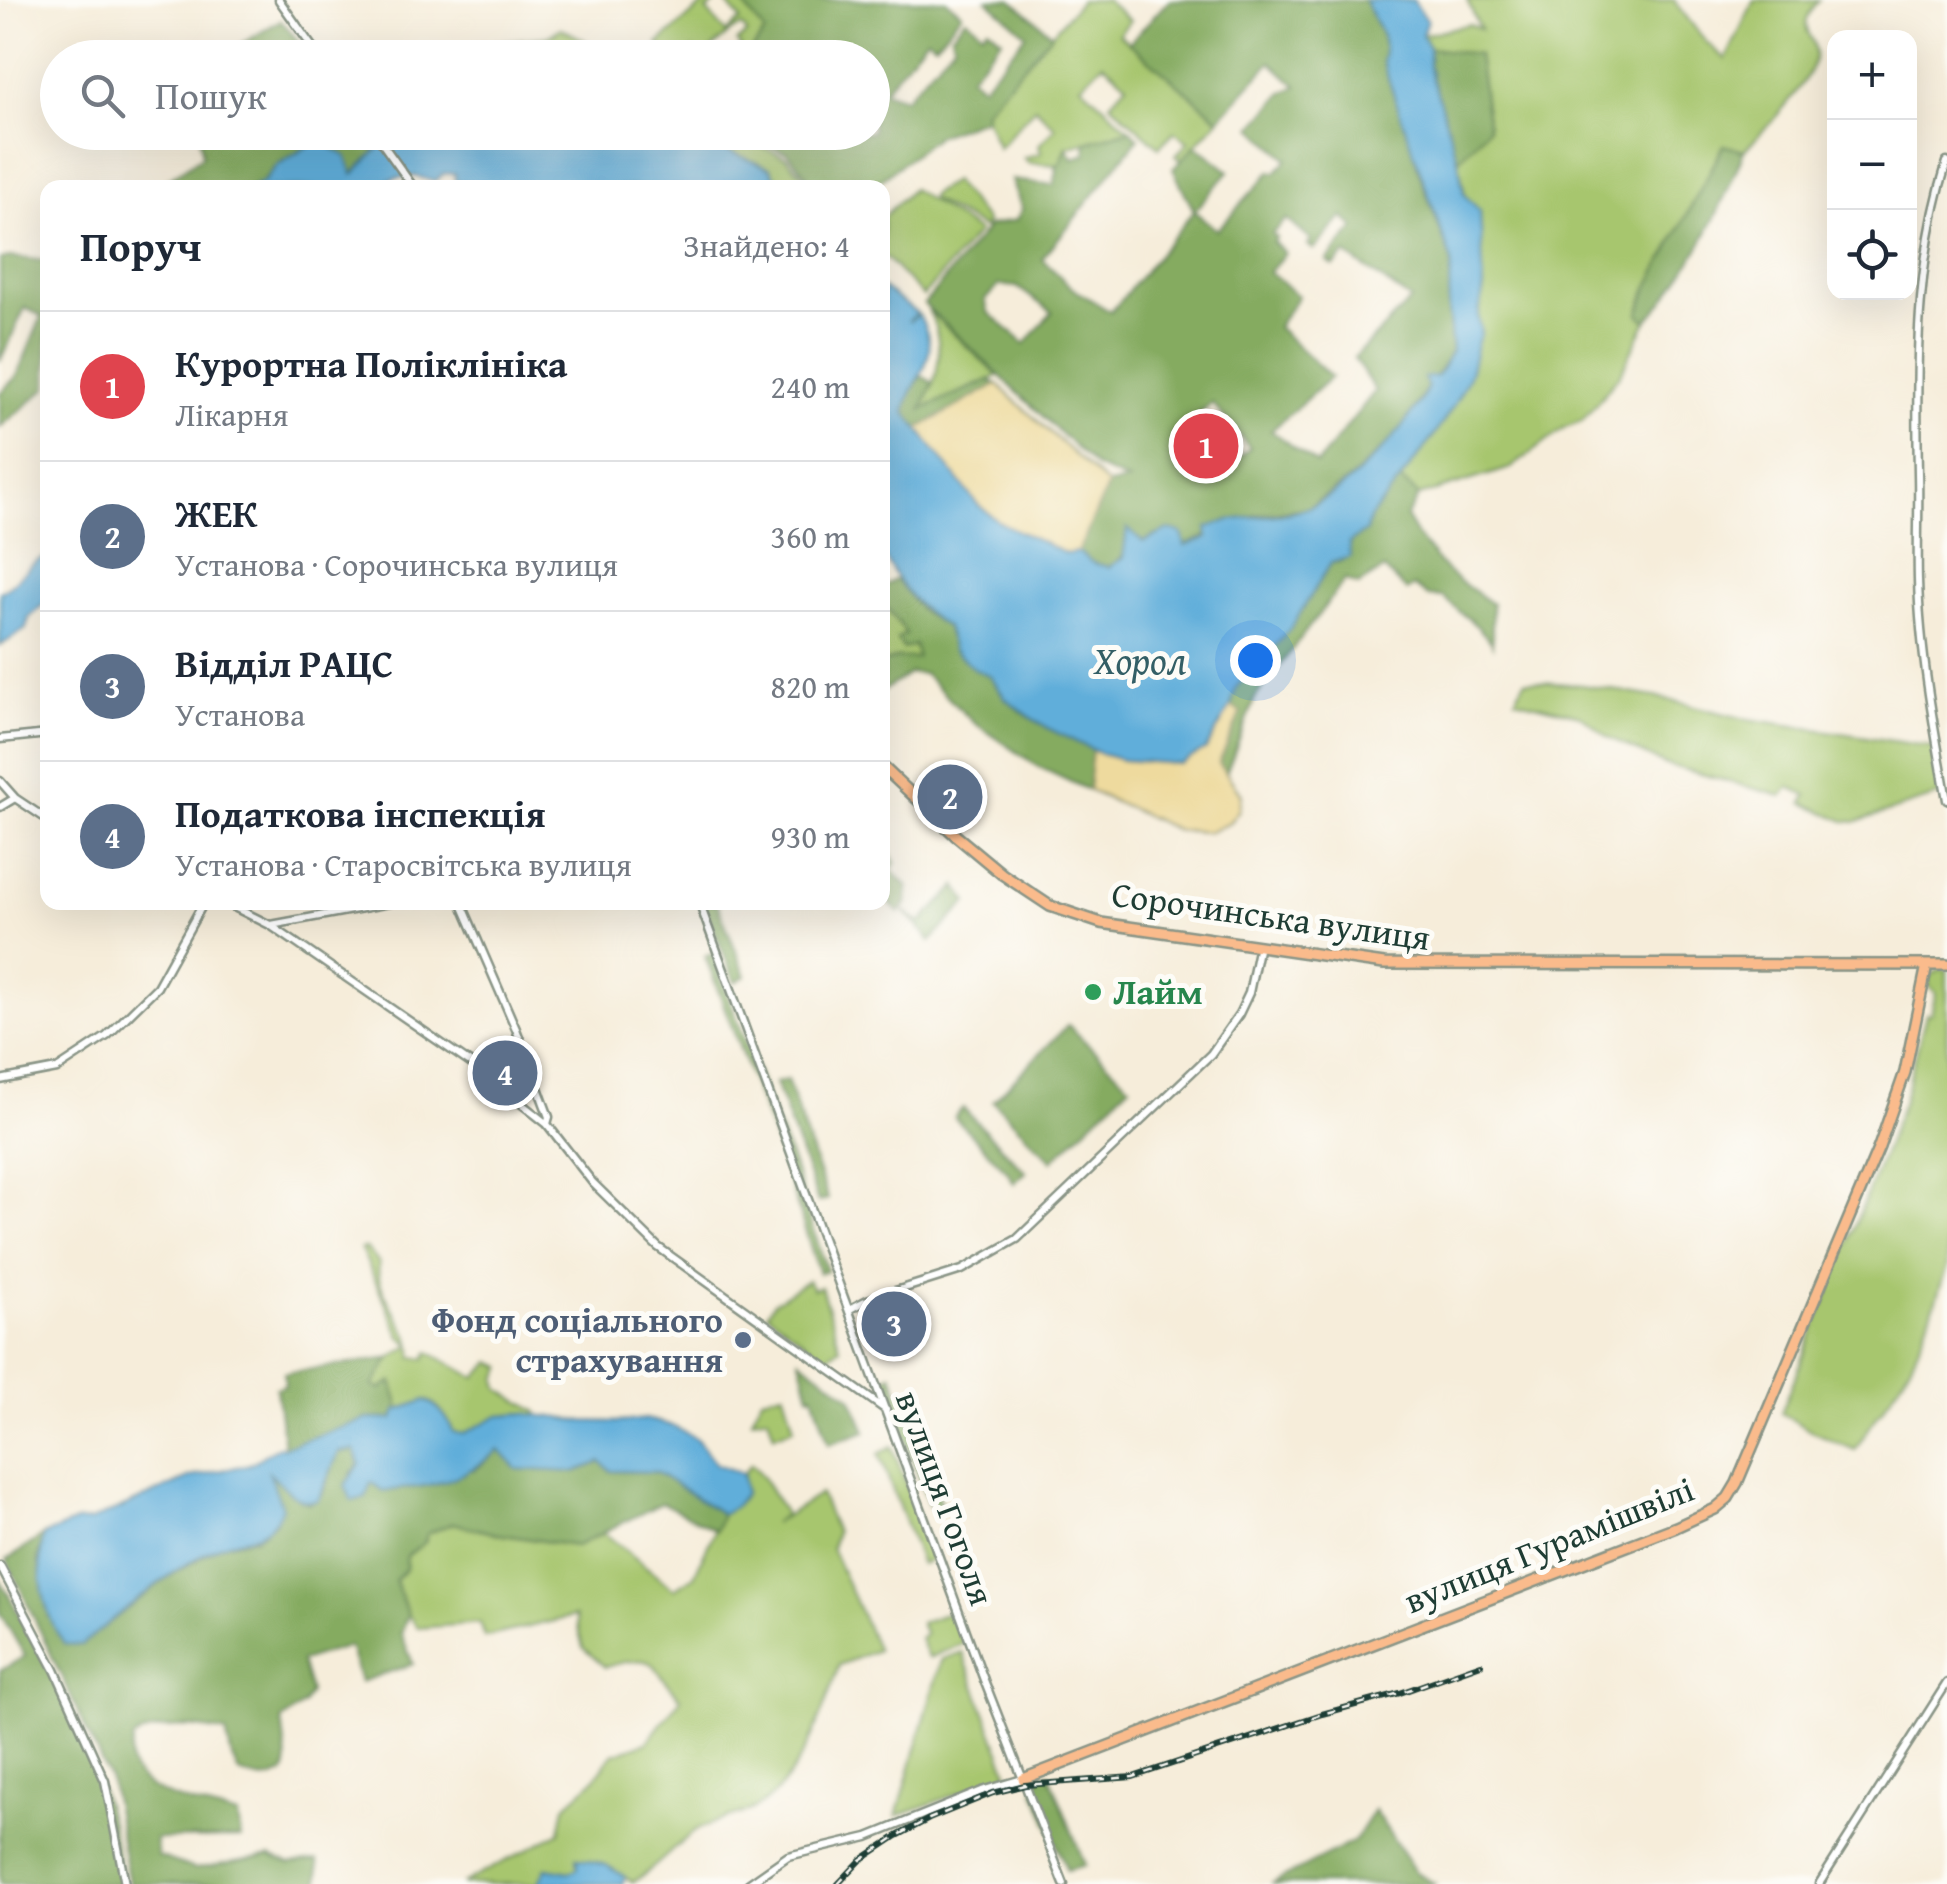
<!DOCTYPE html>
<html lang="uk">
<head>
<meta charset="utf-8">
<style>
  :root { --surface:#fff; --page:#f2f2f3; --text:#1f2937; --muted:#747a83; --line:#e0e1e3; --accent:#d93025 }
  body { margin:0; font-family:"Gentium Book Plus",serif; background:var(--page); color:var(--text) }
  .controls { position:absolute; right:30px; top:30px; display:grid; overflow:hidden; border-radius:20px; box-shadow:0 10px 40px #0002 }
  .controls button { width:90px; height:90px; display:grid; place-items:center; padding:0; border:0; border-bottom:2px solid var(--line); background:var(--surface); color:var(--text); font:50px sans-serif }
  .you { position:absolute; left:1255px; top:660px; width:35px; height:35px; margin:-25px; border:8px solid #fff; border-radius:50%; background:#1a73e8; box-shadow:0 0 0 15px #1a73e833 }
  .badge { display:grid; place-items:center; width:65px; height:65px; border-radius:50%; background:var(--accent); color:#fff; font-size:32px; font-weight:700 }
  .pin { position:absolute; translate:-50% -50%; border:5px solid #fff; box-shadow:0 2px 10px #0006 }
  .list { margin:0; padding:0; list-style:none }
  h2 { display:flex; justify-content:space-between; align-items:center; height:130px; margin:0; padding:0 40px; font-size:42px }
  h2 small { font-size:32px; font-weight:400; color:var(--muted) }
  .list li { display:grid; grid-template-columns:65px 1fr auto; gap:30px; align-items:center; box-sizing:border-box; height:150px; padding:0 40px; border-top:2px solid var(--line) }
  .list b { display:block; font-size:38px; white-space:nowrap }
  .list p { margin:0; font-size:32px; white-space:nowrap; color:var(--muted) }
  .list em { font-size:32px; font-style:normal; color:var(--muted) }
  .icon { flex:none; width:55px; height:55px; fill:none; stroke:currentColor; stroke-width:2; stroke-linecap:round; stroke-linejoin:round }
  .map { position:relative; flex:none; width:1947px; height:1884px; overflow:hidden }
  .search { position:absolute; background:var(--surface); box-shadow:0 10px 40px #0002; left:40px; top:40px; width:850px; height:110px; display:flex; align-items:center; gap:25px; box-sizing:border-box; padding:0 35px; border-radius:55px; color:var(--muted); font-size:38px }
  .panel { position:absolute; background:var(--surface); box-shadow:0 10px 40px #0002; left:40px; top:180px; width:850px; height:730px; border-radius:20px }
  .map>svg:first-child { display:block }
  .green { fill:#a7c66e; stroke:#638251; stroke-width:2.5 }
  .forest { fill:#85ab61; stroke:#52744a; stroke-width:2.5; fill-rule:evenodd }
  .sand { fill:#eeda9e; stroke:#868c69; stroke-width:2.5 }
  .water { fill:#61aeda; stroke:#407687; stroke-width:2.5 }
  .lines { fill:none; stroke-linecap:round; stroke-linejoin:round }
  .minor-casing { stroke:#8a9587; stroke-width:11 }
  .major-casing { stroke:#8a9587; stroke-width:14 }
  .minor { stroke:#fff; stroke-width:6 }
  .major { stroke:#fabb8c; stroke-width:9 }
  .rail-casing { stroke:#1f3d34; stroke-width:6 }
  .rail { stroke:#fdfcf7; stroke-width:2.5; stroke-dasharray:8; stroke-linecap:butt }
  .leisure-dot { fill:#2e9e5b; stroke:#fdfcf7; stroke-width:4 }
  .service-dot { fill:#5c6f8a; stroke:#fdfcf7; stroke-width:4 }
  .labels { text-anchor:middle; stroke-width:10; stroke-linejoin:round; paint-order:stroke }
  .street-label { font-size:35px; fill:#1f3d34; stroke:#fdfcf7 }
  .leisure-label { font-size:35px; font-weight:bold; fill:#27864d; stroke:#fdfcf7; text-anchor:start }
  .service-label { font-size:35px; font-weight:bold; fill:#4e5e75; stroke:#fdfcf7; text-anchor:end }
  .water-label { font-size:38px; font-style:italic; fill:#335f66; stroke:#fdfcf7 }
</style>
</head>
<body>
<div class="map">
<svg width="1947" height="1884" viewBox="0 0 1947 1884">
  <rect width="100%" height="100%" fill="#fdfcf7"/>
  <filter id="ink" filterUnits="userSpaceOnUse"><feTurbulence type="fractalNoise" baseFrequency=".01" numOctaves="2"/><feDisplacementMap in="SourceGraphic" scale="20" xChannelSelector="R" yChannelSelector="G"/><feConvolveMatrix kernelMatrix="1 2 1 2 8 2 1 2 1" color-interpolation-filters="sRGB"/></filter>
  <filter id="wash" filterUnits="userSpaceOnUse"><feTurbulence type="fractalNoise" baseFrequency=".0048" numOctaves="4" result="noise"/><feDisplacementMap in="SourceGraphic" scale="40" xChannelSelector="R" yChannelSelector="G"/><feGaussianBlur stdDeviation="2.25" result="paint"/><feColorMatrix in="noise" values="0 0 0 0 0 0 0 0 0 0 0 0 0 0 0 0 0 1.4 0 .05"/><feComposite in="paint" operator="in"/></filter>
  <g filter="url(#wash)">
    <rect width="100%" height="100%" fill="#f6edda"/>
    <path class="green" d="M709 0H719L707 11 726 33 741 20 724 0H740L765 32 747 57H729L741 47 737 42 747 33 742 26 729 33 703 57 693 50 685 57H671L658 44Z
      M1081 0H1106L1130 21 1119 34 1219 119 1182 160 1176 156 1188 142 1175 131 1159 147 1110 103 1127 84 1103 63 1081 85 1130 130 1067 147 1060 165 1028 163 1024 158 1041 153 1039 145 1055 127 1035 107 998 148 983 112Z
      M1467 0H1673L1707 43 1726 59 1754 0H1819C1791 35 1818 30 1815 57 1811 82 1762 132 1744 151L1724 146 1648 288 1639 313 1647 321 1620 374 1582 421 1565 427 1511 468 1419 496 1400 479C1424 447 1450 415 1467 379 1474 365 1473 349 1481 334L1478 317 1484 287 1458 160 1488 128 1478 54 1429 48 1422 35 1469 24 1480 29Z
      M561 28 597 47 587 53 591 57H415L440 47 548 37Z
      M684 133H729L786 157 813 187H781L770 168Z
      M953 181 986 221 984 229 931 199V195Z
      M912 189 978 232 923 296 883 255V217Z
      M928 310 998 376 920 410C940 380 946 342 928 310Z
      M882 602 907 634 898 639 903 649 915 645 917 658H896L883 663Z
      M1525 681 1582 685 1661 698 1742 718 1933 747 1941 795 1856 822 1845 821 1803 803 1807 795 1789 787 1782 796 1664 764 1608 737 1580 715 1515 699Z
      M1940 969H1947V1267C1936 1299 1926 1333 1911 1363 1895 1394 1873 1420 1855 1450L1813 1432 1781 1413 1903 1103 1926 1014 1931 1013 1936 993 1928 985 1930 976Z
      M366 1248 379 1263C373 1297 414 1325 413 1357L425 1359 429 1352 476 1378 491 1362 503 1367 497 1379 499 1389 538 1412 536 1417C512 1410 485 1421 464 1435L453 1432C449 1419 439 1405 426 1400L396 1411 399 1405 392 1382 380 1389 372 1386 391 1358 411 1345 401 1337 361 1249Z
      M808 1280 813 1289 821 1287 840 1347 826 1358 767 1313 774 1302Z
      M784 1392 794 1428 774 1435 768 1416 752 1419 762 1397Z
      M892 1446 934 1559 921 1564 879 1454Z
      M751 1464 762 1476 785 1514 773 1524 820 1494 836 1532 831 1548 877 1650 839 1665C824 1709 800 1781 759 1806 741 1817 715 1818 694 1832 672 1848 657 1868 633 1882L606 1865 578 1858V1868L570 1872 546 1868 538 1884H462L560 1832 565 1806 591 1783 613 1754 647 1742 681 1698C646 1663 662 1652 605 1667L583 1648 575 1616 485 1637 480 1623 418 1628 408 1615 395 1580 406 1569 407 1556 425 1542 427 1534 453 1523 497 1534 576 1546 604 1533 674 1589 694 1576 722 1514 735 1506 745 1493 743 1474Z
      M950 1612 964 1643 928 1658 920 1638 925 1635 920 1623Z
      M962 1652 1008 1772 1003 1777 897 1816 940 1664 942 1659Z"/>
    <path class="forest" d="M740 0H946L962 13 936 44 927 38 883 91 905 98 954 44 951 35 966 18 983 32 988 27 1002 39 970 76 982 86 1021 41 1026 34 987 0H1012L1052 34 984 111 986 118 938 135 872 187H816L788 153 738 133 872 132V58L747 57 765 32Z
      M1169 0H1365L1384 40 1419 172 1452 262 1448 307 1452 351 1397 435 1352 477 1308 508 1256 515 1184 546 1181 533C1154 526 1130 553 1109 567L1093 563 1078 552 1108 485 1128 481 1096 467 924 304 989 226 1016 220 1022 209 1011 180 1054 185 1057 170 1055 166 1060 164 1067 147 1073 158 1086 154 1085 142 1130 130 1139 138 1042 259 1072 288 1111 312 1194 211 1173 169 1196 145 1229 171 1194 211 1217 230 1271 171 1275 173 1288 159 1253 127 1283 93 1297 86 1271 62 1219 119 1129 43ZM1343 217 1355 228 1327 261 1334 266 1345 254 1411 300 1354 358 1375 391 1317 464 1271 431 1331 377 1277 327 1298 296 1269 272 1285 253 1273 242 1276 238 1272 234 1286 219 1311 240 1308 245 1314 250ZM999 285 1017 287 1052 312 1025 344 988 312 985 300ZM1212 403 1250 448 1208 483 1173 437Z
      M281 20 311 57H250L240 45Z
      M1429 48 1478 54 1488 128 1458 160 1429 67Z
      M200 133H363L376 152 353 174 318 140 277 165 264 181 252 187 156 188 202 156Z
      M1724 145 1744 151C1719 214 1692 270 1647 321L1639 314 1648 288Z
      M10 257 48 261 47 388 0 427V393L17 376 42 316 25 308 0 361V259Z
      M922 376 933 383 922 409 989 380 997 384 917 429 905 412 908 394Z
      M1400 479 1419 496 1406 517 1417 536 1447 572 1492 604V645C1479 623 1460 615 1443 597L1427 596 1414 586 1407 591 1384 569 1358 585 1345 580 1255 698 1224 779 1189 783 1241 713 1231 706 1236 687 1291 628 1331 563 1342 561 1349 543 1366 531 1369 519Z
      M896 579 921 611 946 627C949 648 970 667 990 675 1007 712 1056 732 1092 749L1088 790 1039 767 973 722 924 674 910 673 883 691V663L896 658H917L915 645 903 649 897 639 906 634 883 602V587Z
      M882 843 896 863 891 869 908 887 907 903 899 913 883 897Z
      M957 886 968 902 931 941 904 911 920 923Z
      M703 903H717L746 976 735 982Z
      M712 953 793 1165 827 1271 819 1273 785 1168 705 956Z
      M1068 1025 1130 1085 1052 1161 993 1101Z
      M787 1080 828 1199 818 1202 775 1083Z
      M963 1108 1026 1172 1014 1183 1007 1171 954 1117Z
      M391 1358 373 1386 380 1389 392 1382 399 1405 393 1419H368L284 1447 276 1388 285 1385 284 1373Z
      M800 1359 851 1397 866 1431 829 1444 813 1394 809 1395Z
      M892 1374 941 1504 929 1505 882 1378Z
      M356 1450 360 1465 351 1473 371 1481 476 1469 499 1450 574 1472 601 1462 611 1471 656 1472 722 1514 716 1530 662 1503 576 1546 497 1534 453 1523 427 1534 425 1542 407 1556 406 1569 395 1580 408 1615 401 1633 413 1664 360 1682 349 1646 301 1661 310 1692 304 1704 282 1720 287 1760 285 1772C268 1784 258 1780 239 1773L232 1758 226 1733C197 1726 159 1723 133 1739 132 1746 129 1757 131 1764 138 1796 210 1808 238 1816L241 1838 155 1839 158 1856 195 1869 270 1856 290 1864 318 1861 319 1884H129L110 1781 7 1560 44 1535 38 1558 49 1617 81 1645 164 1580 221 1545 257 1537 276 1521 268 1471 299 1499 310 1503 322 1495 338 1452Z
      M0 1579C52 1675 110 1773 121 1884H0V1671L25 1656 0 1613Z
      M1049 1773 1085 1865 1067 1870 1035 1790 1040 1778Z
      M1374 1810 1416 1873 1436 1884H1271L1354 1841Z"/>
    <path class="sand" d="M997 384 1108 485 1078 552 1066 554 999 522 977 504 917 429Z
      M1231 706 1241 713 1219 763 1241 794 1239 810 1228 824 1208 832 1177 830 1088 790 1092 749C1131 768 1167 761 1206 749Z"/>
    <path class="water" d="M1365 0H1413L1427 21 1422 35 1429 48V67L1458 160 1464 194 1480 211 1484 287 1478 317 1481 334C1473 349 1475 364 1468 378 1445 429 1403 475 1369 519L1366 531 1349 543 1350 557 1331 563 1291 628 1236 687 1231 706 1206 749 1180 764 1122 760 1101 754 1041 725 1006 699 989 675 976 670 953 650 946 627C916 608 899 585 883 554V288L917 313 908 322 919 315C946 362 912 372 905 412L977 504 999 522 1066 554 1078 552 1093 563 1109 567 1123 558 1127 528 1143 542 1169 530 1182 533 1185 546 1208 538 1207 528C1239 513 1274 520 1307 508 1344 495 1413 423 1428 387L1424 378 1437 376 1452 351 1448 307 1452 262 1382 61C1390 38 1373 21 1365 0Z
      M379 132 684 133 770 168 781 187 496 188 455 181V173L443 174 435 182 416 176 395 178 371 187 252 188 264 181 277 165 318 140 346 156 353 174 379 148Z
      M47 557V601L29 618 26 629 0 646V592C19 583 28 561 47 557Z
      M425 1400C438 1405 449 1419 453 1432L463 1434 499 1415 522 1413 584 1421 620 1422 646 1419 670 1425 696 1438 716 1464 743 1474 745 1493 735 1506 722 1514 656 1472 611 1471 601 1462 574 1472 517 1469 499 1450C457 1484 435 1485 383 1491L371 1482 366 1497 352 1501 345 1485 360 1464 355 1450 339 1452 318 1500C297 1507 283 1484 269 1472L282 1508C267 1541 247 1534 220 1546 169 1569 125 1611 81 1645L64 1644C43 1615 35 1569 44 1535L76 1522 91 1521 191 1477 250 1464 279 1446 284 1447 368 1419H393L396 1411Z
      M577 1858 606 1865 625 1877 622 1884H538L546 1868 570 1872 578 1868Z"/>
  </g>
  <g filter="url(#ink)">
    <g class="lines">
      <defs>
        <path id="minor" d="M279 0 320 58
          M374 132 414 188
          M1947 162C1915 261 1916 369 1918 473 1919 508 1917 544 1918 580 1920 653 1934 728 1947 800
          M0 739 48 734
          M0 781 15 798 48 820
          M0 807 15 798
          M224 902 270 925 470 1063 547 1124 593 1183 658 1247 886 1410
          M461 902 516 1029 549 1117 547 1124
          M699 902 984 1680 1064 1884
          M271 925 395 902
          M0 1080 57 1069 107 1036 157 987 204 902
          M850 1309 867 1300 962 1270 1017 1239 1211 1054 1239 1014 1249 993 1259 945
          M0 1566 55 1670 105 1781 125 1884
          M748 1884 788 1856 868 1837 982 1791 1023 1779
          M1819 1884 1947 1683"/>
        <path id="major" d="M882 766 955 835 1002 874 1050 906 1101 923 1384 964 1947 965
          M1023 1779 1676 1527 1715 1509 1728 1498 1737 1483 1879 1147 1905 1072 1927 965"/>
      </defs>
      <use href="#minor" class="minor-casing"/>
      <use href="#major" class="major-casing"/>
      <use href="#minor" class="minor"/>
      <use href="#major" class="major"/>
      <defs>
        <path id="rail" d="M838 1884 861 1860 897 1836 929 1819 993 1793 1025 1785 1133 1777 1322 1714 1400 1693 1481 1664"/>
      </defs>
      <use href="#rail" class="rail-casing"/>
      <use href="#rail" class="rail"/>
    </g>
  </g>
  <circle class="leisure-dot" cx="1093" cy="992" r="10"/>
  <circle class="service-dot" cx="743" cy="1340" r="10"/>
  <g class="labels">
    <g class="street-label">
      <text transform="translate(1271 916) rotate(8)" y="12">Сорочинська вулиця</text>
      <text transform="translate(945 1498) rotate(70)" y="12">вулиця Гоголя</text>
      <text transform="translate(1549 1545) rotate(-22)" y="12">вулиця Гурамішвілі</text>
    </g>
    <g class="leisure-label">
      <text x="1113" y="1004">Лайм</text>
    </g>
    <g class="service-label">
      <text x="723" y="1332">Фонд соціального<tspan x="723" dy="40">страхування</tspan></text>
    </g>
    <g class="water-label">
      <text x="1140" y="674">Хорол</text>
    </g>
  </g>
</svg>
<div class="controls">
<button>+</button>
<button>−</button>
<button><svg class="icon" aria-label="locate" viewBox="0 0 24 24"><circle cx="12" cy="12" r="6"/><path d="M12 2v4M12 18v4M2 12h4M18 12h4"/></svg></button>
</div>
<div class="you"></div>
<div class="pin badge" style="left:1206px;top:446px;background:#e0444e">1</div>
<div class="pin badge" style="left:950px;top:797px;background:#5c6f8a">2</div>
<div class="pin badge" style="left:894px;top:1324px;background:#5c6f8a">3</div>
<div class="pin badge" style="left:505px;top:1073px;background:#5c6f8a">4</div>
<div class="search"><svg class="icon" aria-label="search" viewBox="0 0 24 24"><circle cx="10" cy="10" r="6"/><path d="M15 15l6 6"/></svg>Пошук</div>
<section class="panel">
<h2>Поруч<small>Знайдено: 4</small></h2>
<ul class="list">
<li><span class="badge" style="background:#e0444e">1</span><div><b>Курортна Поліклініка</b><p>Лікарня</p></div><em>240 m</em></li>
<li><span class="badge" style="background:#5c6f8a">2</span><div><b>ЖЕК</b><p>Установа · Сорочинська вулиця</p></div><em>360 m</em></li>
<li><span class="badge" style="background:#5c6f8a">3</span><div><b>Відділ РАЦС</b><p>Установа</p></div><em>820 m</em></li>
<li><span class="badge" style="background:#5c6f8a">4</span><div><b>Податкова інспекція</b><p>Установа · Старосвітська вулиця</p></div><em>930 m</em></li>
</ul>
</section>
</div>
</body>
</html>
